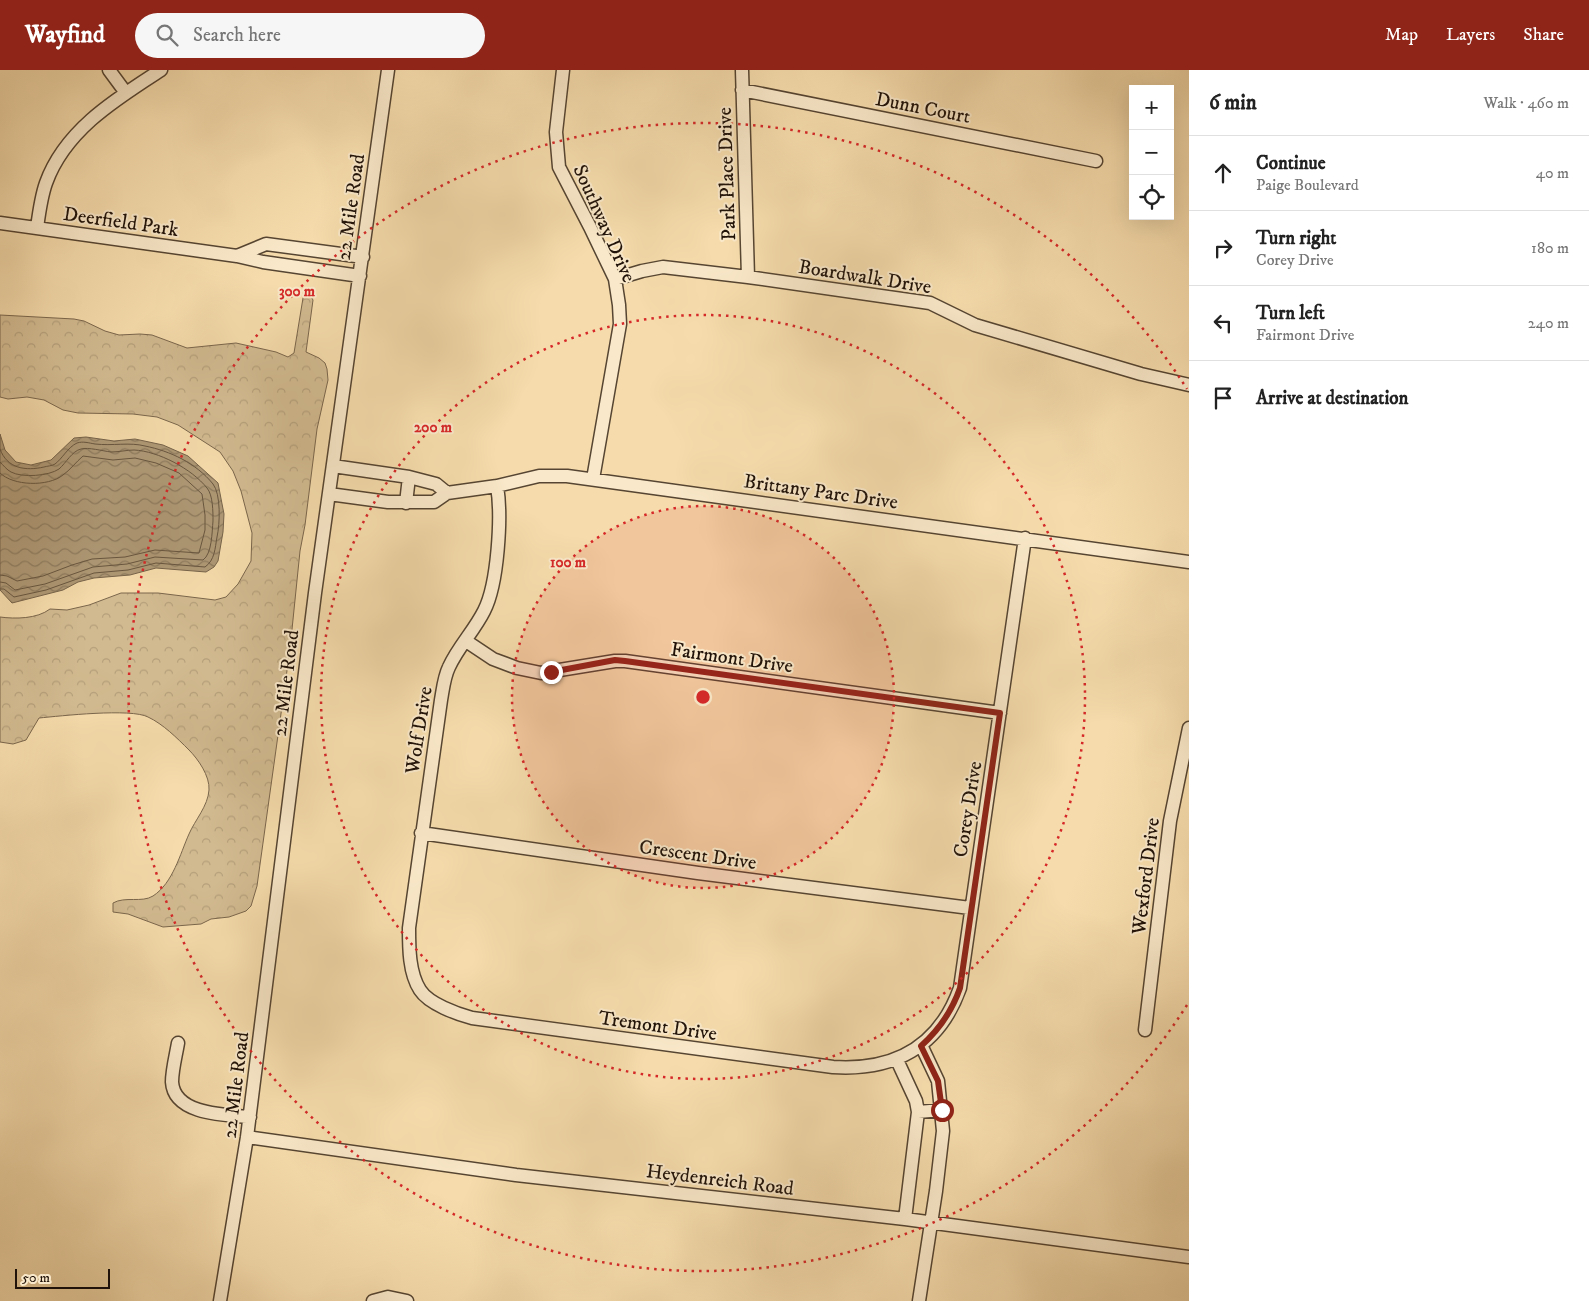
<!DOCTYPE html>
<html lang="en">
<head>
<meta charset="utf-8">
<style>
  :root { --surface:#fff; --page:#f6f6f6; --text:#222; --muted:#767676; --line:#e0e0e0; --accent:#8f2418 }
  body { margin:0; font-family:"IM FELL DW Pica",serif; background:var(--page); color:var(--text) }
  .controls { position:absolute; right:15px; top:15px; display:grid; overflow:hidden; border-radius:0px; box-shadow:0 5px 20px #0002 }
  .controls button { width:45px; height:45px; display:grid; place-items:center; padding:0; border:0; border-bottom:1px solid var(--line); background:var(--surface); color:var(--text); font:25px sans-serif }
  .scale { position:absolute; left:15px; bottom:12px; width:95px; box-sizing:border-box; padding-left:5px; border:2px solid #211309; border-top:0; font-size:14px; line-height:18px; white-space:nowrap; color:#211309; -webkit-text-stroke:4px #f9e8c9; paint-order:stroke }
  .stop { position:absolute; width:15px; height:15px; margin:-11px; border:4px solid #8f2418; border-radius:50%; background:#fff }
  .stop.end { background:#8f2418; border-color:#fff; box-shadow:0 1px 5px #0008 }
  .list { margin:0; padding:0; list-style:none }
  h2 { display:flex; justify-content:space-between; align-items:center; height:65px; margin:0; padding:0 20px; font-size:21px }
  h2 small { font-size:16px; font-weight:400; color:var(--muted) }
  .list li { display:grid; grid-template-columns:32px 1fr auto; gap:15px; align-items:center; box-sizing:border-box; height:75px; padding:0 20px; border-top:1px solid var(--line) }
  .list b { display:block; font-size:19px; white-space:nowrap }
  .list p { margin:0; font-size:16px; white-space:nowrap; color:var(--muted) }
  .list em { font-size:16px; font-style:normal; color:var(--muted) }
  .icon { flex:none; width:28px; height:28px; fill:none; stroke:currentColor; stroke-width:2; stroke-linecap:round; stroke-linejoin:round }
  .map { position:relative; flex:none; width:1189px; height:1231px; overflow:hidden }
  header { display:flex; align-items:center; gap:30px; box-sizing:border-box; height:70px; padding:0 25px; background:var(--accent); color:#fff }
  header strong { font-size:24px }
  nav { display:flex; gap:28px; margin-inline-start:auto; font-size:18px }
  .search { width:350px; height:45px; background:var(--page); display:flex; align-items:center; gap:12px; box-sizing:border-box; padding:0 18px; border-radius:28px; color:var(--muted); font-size:19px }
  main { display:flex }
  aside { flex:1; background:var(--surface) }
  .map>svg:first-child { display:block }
  .forest { fill:url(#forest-crowns); stroke:#7a664c }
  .water { fill:url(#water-waves); stroke:#76634a }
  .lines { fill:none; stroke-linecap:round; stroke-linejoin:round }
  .shore { stroke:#68563f; stroke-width:1 }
  .minor-casing { stroke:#564532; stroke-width:15 }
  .minor { stroke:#f9e8c9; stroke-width:12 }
  .route { stroke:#8f2418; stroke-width:6 }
  .ring { fill:none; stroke:#d62828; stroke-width:2.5; stroke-dasharray:2.5 5 }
  .labels { text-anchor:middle; stroke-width:4; stroke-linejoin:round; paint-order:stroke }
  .street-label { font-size:20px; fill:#211309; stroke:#f9e8c9 }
  .centre { fill:#d62828; stroke:#f9e8c9; stroke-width:2.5 }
  .ring-label { font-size:15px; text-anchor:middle; font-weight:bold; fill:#d62828; stroke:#f9e8c9; stroke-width:4; stroke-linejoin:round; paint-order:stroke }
</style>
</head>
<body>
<header>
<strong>Wayfind</strong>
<div class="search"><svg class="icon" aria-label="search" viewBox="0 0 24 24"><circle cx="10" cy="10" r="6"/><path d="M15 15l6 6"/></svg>Search here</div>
<nav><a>Map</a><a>Layers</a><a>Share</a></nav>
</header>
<main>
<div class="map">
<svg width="1189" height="1231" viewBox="0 0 1189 1231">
  <defs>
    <pattern id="forest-crowns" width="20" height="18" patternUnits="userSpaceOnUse" patternTransform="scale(1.25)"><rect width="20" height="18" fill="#d2ba90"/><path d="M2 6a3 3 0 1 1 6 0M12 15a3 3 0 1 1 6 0" fill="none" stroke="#b49f7b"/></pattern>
    <pattern id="water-waves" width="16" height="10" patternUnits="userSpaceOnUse" patternTransform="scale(1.25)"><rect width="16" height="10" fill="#ae9875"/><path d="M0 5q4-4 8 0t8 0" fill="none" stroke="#8d7b5e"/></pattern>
  </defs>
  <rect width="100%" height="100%" fill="#f6dcac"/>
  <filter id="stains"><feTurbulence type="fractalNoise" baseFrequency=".004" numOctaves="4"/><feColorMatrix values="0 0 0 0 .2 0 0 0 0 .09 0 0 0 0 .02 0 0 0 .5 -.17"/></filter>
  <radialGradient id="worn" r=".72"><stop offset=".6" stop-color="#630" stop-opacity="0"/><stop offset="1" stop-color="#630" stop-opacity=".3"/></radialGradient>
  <path class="forest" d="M305 224 310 225 313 230 306 282 319 288 325 293 327 299 328 310 317 359 305 455 300 481 290 579 257 816 251 836 246 841 229 847 211 849 201 854 163 857 128 844 113 842V833C125 826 142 833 153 826 173 813 180 784 189 764 195 750 208 736 209 720 210 706 198 689 189 680 177 668 163 654 148 647 131 638 60 646 39 648L26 670 13 674 0 672V547C15 549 37 549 50 539L67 540 89 535 121 523H158L215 530 226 527 238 514 251 491 252 463 241 421 233 401 220 382 178 355 157 347 133 344 78 343 63 340 44 330 27 327 8 329 0 327V245L74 249 84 251 105 261 119 265 140 264 152 265 187 278 236 273 276 282 288 287 294 283 303 228Z"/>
  <path class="water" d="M0 364 5 380 16 392 31 395 51 390 74 368 86 367 114 371 135 369 163 375 188 386 218 413 224 444 223 462 218 491 214 497 206 502 156 498 130 505 94 508 78 512 63 520 12 533 0 520Z"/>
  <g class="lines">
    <path class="shore" d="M0 379C7 399 26 401 44 397 47 396 52 396 55 394 62 389 68 377 77 373 83 371 89 373 95 374 112 376 130 372 145 376 170 381 196 393 213 414 221 424 220 454 217 467 215 478 215 490 205 497L156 493 128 500 94 503 46 520 14 527 4 519H0
      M0 392C3 395 7 400 11 402 22 408 49 406 59 399 66 393 72 381 81 379 88 377 103 381 111 382 119 382 127 380 134 380 158 381 192 399 207 418 213 425 213 442 213 451 212 462 212 484 203 490L155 487 127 494 93 497 45 514 15 520 6 513 0 512
      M0 403C13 416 48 417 63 405 70 400 76 392 83 386L113 390 135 388 156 393 179 403 202 424 205 445V460L199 483 155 480 125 487 92 489 72 495 43 506 17 511 7 506 0 505"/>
    <defs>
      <path id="minor" d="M109 0 126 23
        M563 0 556 62 559 97 590 157 615 209 619 235 620 254 593 409
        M742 0 748 207
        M742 20 1096 91
        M0 153 237 186 263 192 360 206
        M37 158C39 143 41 127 46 113 65 60 116 29 161 0
        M237 186 266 174 363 187
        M615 209 642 201 663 197 748 207 930 233 975 255 1141 304 1189 315
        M333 396 409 407 436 414 447 423
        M497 416C502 446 498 514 484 541 474 561 458 577 449 597 444 607 443 619 441 630L409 858C409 878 409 903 420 920 429 934 457 944 472 948L833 997C894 1001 939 977 960 918L1025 468
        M329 424 388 432H434L447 423 497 416 539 406H567L1189 492
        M406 433 409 407
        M466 571 493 589 517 598 541 603 615 591H625L1000 643
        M421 763 698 803 970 838
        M1145 960 1170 751 1189 658
        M178 973C176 985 172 1000 172 1012 174 1045 226 1045 250 1047
        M897 990 916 1031 918 1042 905 1149
        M918 1042 942 1040
        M247 1067 516 1105 905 1149 1189 1187
        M220 1231 247 1067 315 523 388 0
        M373 1231 388 1227 407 1231
        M919 1231 936 1121 943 1061 938 1011 921 975"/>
    </defs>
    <use href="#minor" class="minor-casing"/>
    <use href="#minor" class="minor"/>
  </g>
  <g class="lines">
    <path class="route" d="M551 602 615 590 625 591 1000 643 960 918C952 941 940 959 921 976L938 1011 942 1040"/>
  </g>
  <circle cx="703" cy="627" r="191" fill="#d62828" fill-opacity=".12"/>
  <g class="ring">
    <circle cx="703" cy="627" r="191"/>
    <circle cx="703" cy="627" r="382"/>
    <path d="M1187 935A574 574 0 1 1 1187 319"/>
  </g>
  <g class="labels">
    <g class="street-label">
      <text transform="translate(923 37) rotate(11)" y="7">Dunn Court</text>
      <text transform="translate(726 104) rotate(-92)" y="7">Park Place Drive</text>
      <text transform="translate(350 137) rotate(-82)" y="7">22 Mile Road</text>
      <text transform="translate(121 151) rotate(8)" y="7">Deerfield Park</text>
      <text transform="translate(605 153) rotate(66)" y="7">Southway Drive</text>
      <text transform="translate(865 206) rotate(9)" y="7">Boardwalk Drive</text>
      <text transform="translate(821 421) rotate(8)" y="7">Brittany Parc Drive</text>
      <text transform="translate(732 587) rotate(8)" y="7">Fairmont Drive</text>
      <text transform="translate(285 613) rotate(-83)" y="7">22 Mile Road</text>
      <text transform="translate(418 660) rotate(-81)" y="7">Wolf Drive</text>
      <text transform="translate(967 739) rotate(-81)" y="7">Corey Drive</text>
      <text transform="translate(698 784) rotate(8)" y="7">Crescent Drive</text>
      <text transform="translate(1145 806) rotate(-83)" y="7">Wexford Drive</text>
      <text transform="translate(658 955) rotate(8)" y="7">Tremont Drive</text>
      <text transform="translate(235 1015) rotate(-83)" y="7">22 Mile Road</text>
      <text transform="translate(720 1109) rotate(7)" y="7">Heydenreich Road</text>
    </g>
  </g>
  <circle cx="703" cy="627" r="8" class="centre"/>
  <g class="ring-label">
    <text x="297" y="226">300 m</text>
    <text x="433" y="362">200 m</text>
    <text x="568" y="497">100 m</text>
  </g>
  <rect width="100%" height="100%" filter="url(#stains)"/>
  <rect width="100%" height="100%" fill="url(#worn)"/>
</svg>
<div class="controls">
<button>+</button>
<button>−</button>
<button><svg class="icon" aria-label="locate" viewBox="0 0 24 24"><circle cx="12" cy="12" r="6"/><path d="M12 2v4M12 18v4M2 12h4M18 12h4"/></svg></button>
</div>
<div class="scale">50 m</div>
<div class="stop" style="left:942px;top:1040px"></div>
<div class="stop end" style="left:551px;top:602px"></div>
</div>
<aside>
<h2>6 min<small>Walk · 460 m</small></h2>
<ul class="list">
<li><svg class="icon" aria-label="ahead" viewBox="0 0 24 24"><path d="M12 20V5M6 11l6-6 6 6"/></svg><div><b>Continue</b><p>Paige Boulevard</p></div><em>40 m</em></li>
<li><svg class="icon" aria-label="right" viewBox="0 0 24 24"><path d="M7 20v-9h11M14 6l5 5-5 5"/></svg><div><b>Turn right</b><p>Corey Drive</p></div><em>180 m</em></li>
<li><svg class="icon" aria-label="left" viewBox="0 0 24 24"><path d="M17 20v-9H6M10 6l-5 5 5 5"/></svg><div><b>Turn left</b><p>Fairmont Drive</p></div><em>240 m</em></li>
<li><svg class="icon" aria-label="arrive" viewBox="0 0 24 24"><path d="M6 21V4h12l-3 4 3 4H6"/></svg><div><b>Arrive at destination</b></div></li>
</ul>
</aside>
</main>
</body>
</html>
